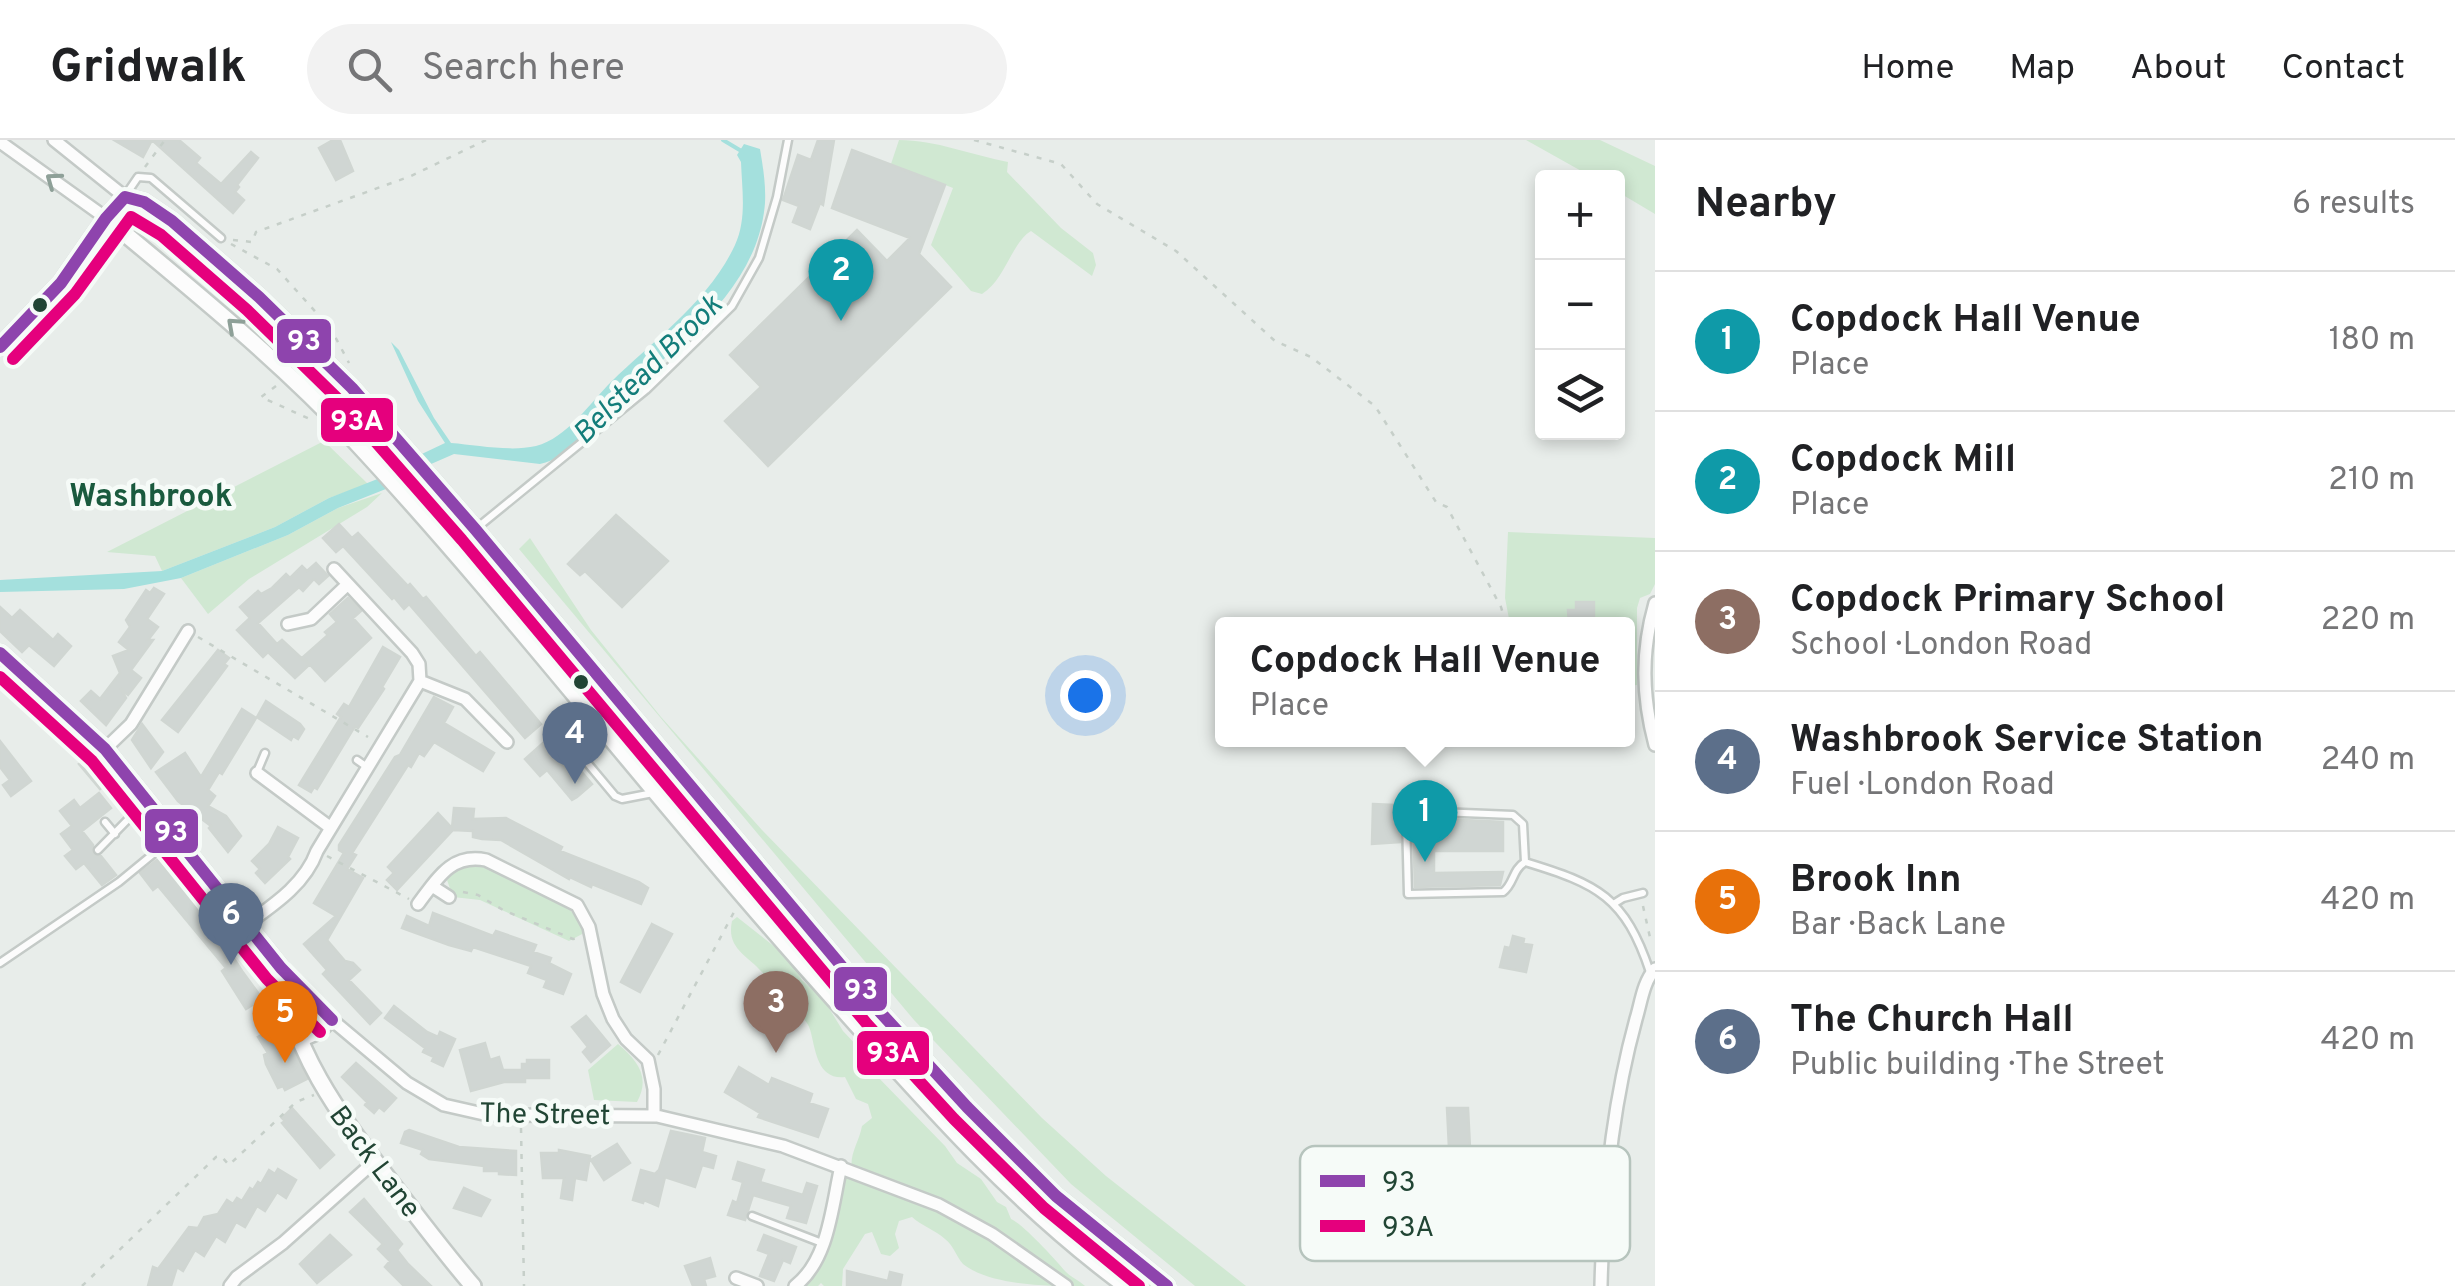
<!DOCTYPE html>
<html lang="en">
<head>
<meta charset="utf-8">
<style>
  :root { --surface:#fff; --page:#f2f2f2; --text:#202124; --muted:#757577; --line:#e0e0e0; --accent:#0b8043 }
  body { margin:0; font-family:Overpass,sans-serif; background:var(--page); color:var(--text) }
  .controls { position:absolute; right:30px; top:30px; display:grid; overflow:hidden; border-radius:10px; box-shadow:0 5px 15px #0003 }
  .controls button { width:90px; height:90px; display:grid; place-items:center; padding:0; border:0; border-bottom:2px solid var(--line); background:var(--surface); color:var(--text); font:50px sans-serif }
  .you { position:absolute; left:1085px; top:555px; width:35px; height:35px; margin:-25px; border:8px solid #fff; border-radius:50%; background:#1a73e8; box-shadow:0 0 0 15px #1a73e833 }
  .badge { display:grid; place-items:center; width:65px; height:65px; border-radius:50%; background:var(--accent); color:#fff; font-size:32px; font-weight:700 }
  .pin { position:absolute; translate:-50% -82px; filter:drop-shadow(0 2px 5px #0008) }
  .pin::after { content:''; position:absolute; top:52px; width:35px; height:30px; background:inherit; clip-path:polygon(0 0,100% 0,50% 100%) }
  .popup { position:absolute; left:1215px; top:477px; width:420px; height:130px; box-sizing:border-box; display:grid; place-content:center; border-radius:10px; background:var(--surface); filter:drop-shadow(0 2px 8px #0005); font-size:32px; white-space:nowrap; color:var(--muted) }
  .popup b { font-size:38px; color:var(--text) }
  .popup::after { content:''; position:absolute; left:50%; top:100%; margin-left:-20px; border:20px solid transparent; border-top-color:var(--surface) }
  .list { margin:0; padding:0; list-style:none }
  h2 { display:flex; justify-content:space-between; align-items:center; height:130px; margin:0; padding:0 40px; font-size:42px }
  h2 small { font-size:32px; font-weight:400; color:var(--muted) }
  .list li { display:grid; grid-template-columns:65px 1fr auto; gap:30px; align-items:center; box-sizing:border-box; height:140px; padding:0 40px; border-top:2px solid var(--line) }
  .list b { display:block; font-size:38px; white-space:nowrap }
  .list p { margin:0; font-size:32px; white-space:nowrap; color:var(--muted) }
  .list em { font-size:32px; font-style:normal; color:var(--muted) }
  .icon { flex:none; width:55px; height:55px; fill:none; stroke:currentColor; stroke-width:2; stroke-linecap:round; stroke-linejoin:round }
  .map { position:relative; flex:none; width:1655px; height:1146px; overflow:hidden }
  header { display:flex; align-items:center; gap:60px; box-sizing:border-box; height:140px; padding:0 50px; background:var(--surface); border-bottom:2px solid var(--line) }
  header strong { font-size:48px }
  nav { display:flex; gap:55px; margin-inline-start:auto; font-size:35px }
  .search { width:700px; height:90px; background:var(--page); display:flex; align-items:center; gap:25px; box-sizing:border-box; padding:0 35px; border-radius:55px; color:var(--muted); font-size:38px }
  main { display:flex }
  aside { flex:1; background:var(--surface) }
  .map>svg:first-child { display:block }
  .green { fill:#d0e8d2 }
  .water { fill:#a4e0dd }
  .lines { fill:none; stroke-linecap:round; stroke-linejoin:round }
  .stream { stroke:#a4e0dd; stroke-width:4 }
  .building { fill:#d0d6d3; stroke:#d0d6d2; stroke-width:2.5 }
  .service-casing { stroke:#c4cac7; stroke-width:11 }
  .minor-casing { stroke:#c4cac7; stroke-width:16 }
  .tertiary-casing { stroke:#c4cac7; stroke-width:20 }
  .path { stroke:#c6cfc9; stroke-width:2.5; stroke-dasharray:5 8; stroke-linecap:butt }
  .service { stroke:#fcfcfc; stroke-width:6 }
  .minor { stroke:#fcfcfc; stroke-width:11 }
  .tertiary { stroke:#fcfcfc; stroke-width:15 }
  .bus-1-casing { stroke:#f6fbf8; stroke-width:20 }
  .bus-2-casing { stroke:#f6fbf8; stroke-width:20 }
  .bus-1 { stroke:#8e44ad; stroke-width:12 }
  .bus-2 { stroke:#e5007d; stroke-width:12 }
  .oneway { stroke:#8ea098 }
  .bus-dot { fill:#214534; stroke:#f6fbf8; stroke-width:4 }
  .labels { text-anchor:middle; stroke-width:9; stroke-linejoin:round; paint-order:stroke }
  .street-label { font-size:28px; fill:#214534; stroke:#f6fbf8 }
  .water-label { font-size:30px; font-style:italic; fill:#137d7a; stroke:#f6fbf8 }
  .quarter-label { font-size:32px; font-weight:bold; fill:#1a5a3e; stroke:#f6fbf8 }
  .key { fill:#f6fbf8; stroke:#b6c4bd; stroke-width:2.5 }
  .key-label { font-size:28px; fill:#214534 }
  .line-badge { stroke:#f6fbf8; stroke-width:4 }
  .badge-label { font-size:28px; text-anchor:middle; font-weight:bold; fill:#fff }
</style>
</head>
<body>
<header>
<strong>Gridwalk</strong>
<div class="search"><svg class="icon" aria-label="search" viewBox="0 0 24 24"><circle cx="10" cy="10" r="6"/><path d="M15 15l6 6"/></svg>Search here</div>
<nav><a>Home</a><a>Map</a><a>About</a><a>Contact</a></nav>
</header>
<main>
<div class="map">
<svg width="1655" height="1146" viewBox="0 0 1655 1146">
  <rect width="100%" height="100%" fill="#e8edea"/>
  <path class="green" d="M899 0C936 0 971 15 1008 22L1007 32 1061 88 1093 113 1096 125 1092 136 1031 91C1011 103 1006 139 982 154L971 151 931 105 953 48 891 24Z
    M1526 0H1600L1655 26V74L1618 52V38L1592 37Z
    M129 75H145L161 82 348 256 460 386 451 390 336 261 240 168 129 80Z
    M324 301 368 344 329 358 275 387 162 431 155 416 107 412Z
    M382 353 367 367 249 439 208 474 181 438 288 395 338 368Z
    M1508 392 1655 398V444L1650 454 1640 458 1637 468V545L1628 546V484H1510L1505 458Z
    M530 398 591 490 661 577 762 690 1042 978 1106 1036 1246 1146H1195L1071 1044 914 880 519 409Z
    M479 407 604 555 595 562 469 413Z
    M671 636C822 816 968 1003 1155 1146H1139C955 1004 811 820 663 643Z
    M475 723 565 764 577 778 584 793 569 801 480 760 453 757 447 740 457 727Z
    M737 777 789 818 802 840 824 860 843 891 860 909 873 932 945 1006 957 1023 981 1039 997 1062 1006 1067 1011 1079C1023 1084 1056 1120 1065 1131 1070 1137 1079 1140 1085 1146 1048 1146 991 1146 963 1124 956 1116 954 1106 945 1099 935 1090 922 1086 912 1077L899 1081 895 1094 899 1108 890 1116 881 1114 872 1092 865 1094 843 1129 842 1146H824L821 1143 818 1146H800L809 1139 842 1039 852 1032C849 1013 859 1003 862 986L872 978 868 964 856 959 845 937C819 940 816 914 811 893 808 878 796 874 786 863 777 854 770 842 762 832 747 815 726 808 732 781Z
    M618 904C637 920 651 937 637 962L594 960 588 930Z"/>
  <path class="water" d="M744 4 760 9C763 27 766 45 765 63 758 153 671 210 610 266 588 286 571 318 540 324L454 314 415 331 407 321 445 303 418 261 391 202 399 210 434 278 451 303C477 305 510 312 536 306 567 298 590 263 611 242 654 200 709 161 735 105 747 79 742 50 741 22L737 15Z
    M403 329 411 339 338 368 288 395 181 438 124 449 0 452V440L162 431 275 387 329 358Z"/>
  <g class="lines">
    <path class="stream" d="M723 0 743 12
      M580 296 613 264"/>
  </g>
  <path class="building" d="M114 0H179L200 18 196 23 221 44 251 12 258 18 237 45 239 47 235 52 244 60 233 73 152 0 143 17Z
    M333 0H340L353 31 336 40 319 8Z
    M818 0H834L823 65 820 63 810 89 793 82 799 66 783 60 798 15 811 20Z
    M852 10 945 45 919 114 951 147 768 326 725 281 761 247 730 215 857 90 887 121 910 98 832 68Z
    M616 375 668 421 622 467 585 431 580 435 568 424Z
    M339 384 352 398 358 393 408 446 410 444 423 459 426 457 476 516 480 512 541 584 525 598 409 464 404 469 394 457 392 459 343 406 336 412 323 398Z
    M316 423 328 436 319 444 314 439 303 451 299 447 258 483 277 504 282 500 309 525 295 538 268 512 263 517 237 490 250 478 240 467 258 451 261 454 272 448 286 434 290 438 302 426 307 431Z
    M154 448 164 454 147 479 158 487 148 500H153L131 530 141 538 128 555 120 548 126 558 106 585 81 561 91 551 100 559 120 533 113 516 129 510 119 502 130 487 126 480 146 450 150 453Z
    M348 458 361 471 353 478 371 498 325 541 303 517 328 495 325 492 337 482 330 474Z
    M1576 462H1594V484H1569L1568 470H1576Z
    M0 467 12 478 20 470 53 500 58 494 71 506 54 526 29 505 22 512 0 491Z
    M383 507 400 517 382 547 384 549 358 588 355 586 317 649 314 647 311 652 299 645 341 577 337 574 344 564 349 567Z
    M218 510 229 518 224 524 227 526 178 592 162 580Z
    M434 557 453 567 444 583 494 613 483 631 434 602 424 616 419 613 411 627 408 625 352 713 356 715 347 729 363 738 327 800 345 821 353 823 360 830 349 840 381 873 370 884 323 834 327 830 304 804 336 776 314 763 344 713 339 710V705L395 617 400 615Z
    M266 561 300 584 304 589 298 599 293 596 291 600 257 577Z
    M242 569 256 578 222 634 219 632 208 650 215 656 208 666 226 676 241 696 228 712 209 688 211 686 178 661 156 632 185 613 201 637Z
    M142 584 163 612 151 628 132 600Z
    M0 601 31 641 11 656 3 645 10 640 0 627Z
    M543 603 565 628 575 624 592 644 577 657 572 660 547 630 540 636 525 619Z
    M91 617 94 620 97 617 114 638 100 649 79 624Z
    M99 653 111 668 82 691 93 705V714L101 716 116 735 102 745 84 723 76 729 65 716 73 710 61 694 72 686 60 671 74 660 80 668Z
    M1373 664 1394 665 1393 684H1399L1400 702 1372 704Z
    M454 668 474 669 473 679 506 678 562 707 560 711 639 742 648 748 641 764 592 744 591 747 570 737 569 739 501 700 482 699 473 697V691L453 690 397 750 387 740 394 733 388 727 438 673 452 688Z
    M1444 679 1503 682V711H1434V733L1503 732 1500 745 1415 747 1413 684Z
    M278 687 298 698 288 717 290 719 265 743 256 733 260 729 252 721 269 704Z
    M157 720 219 791 222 788 230 798 224 803 242 831 267 865 273 861 278 869 307 939 285 950 283 946 278 948 266 924 264 915 268 913 258 897 270 890 254 864 246 869 222 831 226 828 158 746 153 750 140 733Z
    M433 773 493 796 496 791 536 805 533 812 551 818 549 823 571 834 563 854 544 847 547 840 528 833 531 826 473 807 471 811 449 805 402 788 407 776 429 786Z
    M652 784 672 794 640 852 621 842Z
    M1513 796 1524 799 1523 804 1532 805 1526 832 1500 827 1505 807 1510 808Z
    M394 866 427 892 438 897 440 892 455 899 443 926 432 921 434 917 423 912 425 908 385 878Z
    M586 876 610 905 591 922 583 912 588 907 572 887Z
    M485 903 490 920 499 917 503 930H522V924H527V920H549V938H525V942H504L471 951 460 910Z
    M356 923 396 958 384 971 379 967 374 973 365 965 367 962 342 937Z
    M739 927 769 945 772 938 812 954 809 963 828 969 818 997 758 977 760 973 725 952Z
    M292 968 334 1015 320 1028 282 983 285 981 282 978Z
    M1447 968H1468L1470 1008H1449Z
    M409 990 459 1007 516 1011V1035L499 1034V1031H484V1026L429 1019 421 1014 423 1010 401 1003 405 992Z
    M671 991 705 998 702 1012 716 1016 713 1028 702 1025 695 1047 665 1037 658 1066 644 1060 643 1063 633 1060 641 1030 655 1034 659 1030Z
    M617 1004 630 1023 604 1040 591 1020Z
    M559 1010 590 1016 586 1040 575 1038 572 1060 561 1058 564 1038H543L541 1013H559Z
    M738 1022 764 1030 760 1042 803 1055 807 1043 817 1046 806 1083 787 1078 791 1066 753 1055 745 1080 728 1075 733 1061 737 1063 743 1042 733 1039Z
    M278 1029 296 1040 286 1058 277 1052 265 1071 257 1066 245 1087 236 1082 225 1102 216 1096 204 1116 195 1110 183 1131 177 1127 171 1146H148L153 1127 158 1129 189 1087 198 1088 204 1077 218 1074 227 1060 233 1064 237 1058 242 1061 250 1048 253 1050 258 1042 261 1044 269 1030 275 1034Z
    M464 1048 490 1060 481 1076 454 1068Z
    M364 1059 402 1104 397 1110 408 1124 431 1146H404L385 1127 390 1121 378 1109 383 1104 350 1072Z
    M1563 1062 1564 1099H1547V1089H1538L1537 1074H1541V1066H1547V1063Z
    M330 1095 351 1115 317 1143 300 1124Z
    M764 1095 796 1107 790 1123 783 1120 774 1141 760 1136 769 1114 758 1110Z
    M710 1118 715 1136 704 1139 706 1146H693L685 1126Z
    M847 1131 888 1141 890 1132 902 1135 900 1146H847Z"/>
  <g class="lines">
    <defs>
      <path id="service" d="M125 56 138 37 151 38 221 98
        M451 409 646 250 732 166 759 118 777 57 788 0
        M580 563 568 588 569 601 615 656 622 659 653 653
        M357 620 367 627
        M257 632 265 613
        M105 682 115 694
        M98 710 146 661
        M1525 722 1523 684 1513 675 1414 671 1406 679 1408 754 1503 752C1514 744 1512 730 1525 722 1598 744 1625 757 1650 832
        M1615 763 1623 758 1643 753
        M0 823 119 742 175 696
        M752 1076 822 1103"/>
      <path id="minor" d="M54 0 125 57
        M0 2 106 78
        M1655 463C1641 512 1642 556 1655 605
        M288 484 311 479 348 444
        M420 541 465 559 507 602
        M105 609 131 584 188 491
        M257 633 331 688
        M432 746 449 757
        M418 764C437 739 451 713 486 720L577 765 589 787 603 854 613 879 626 899 648 920 654 949V976
        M247 784C275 764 305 744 317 711L420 541 419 524 412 513 334 429
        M281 828 332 880 407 943 444 965 488 975 657 976 783 1006 939 1065 992 1094 1066 1146
        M301 901 319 893 332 880
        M736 1138 757 1146
        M230 1146 237 1137 283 1103 375 1021
        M795 1146C829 1120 832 1065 841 1026
        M1601 1146C1603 1056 1612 966 1636 879 1641 863 1643 842 1655 829"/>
      <path id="tertiary" d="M106 78C191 149 277 218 353 299 509 467 648 650 800 821 903 936 1001 1054 1126 1146
        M0 207 61 143 106 78 125 57 144 62 172 81 259 157 352 248 475 389 880 872 967 967 1056 1056 1167 1146
        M0 513 105 609 281 828C290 909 339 974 387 1037 415 1074 443 1111 473 1146"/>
    </defs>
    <use href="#service" class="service-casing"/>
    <use href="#minor" class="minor-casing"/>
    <use href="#tertiary" class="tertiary-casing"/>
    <path class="path" d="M974 0 1061 24 1097 64 1176 111 1275 201 1311 217 1375 266 1436 362 1447 367 1501 467 1506 484
      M145 27 165 0
      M233 100 252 102 256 92 411 36 486 0
      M231 104 277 129 331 189 349 223
      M276 246 261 257 314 281
      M198 497 368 597
      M327 716 409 759
      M463 752 478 755 503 770 573 799 579 798
      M1643 766 1651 802
      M658 915 734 772
      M521 988 524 1146
      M82 1146 216 1017 221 1016 229 1025 296 962 314 955"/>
    <use href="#service" class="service"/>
    <use href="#minor" class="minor"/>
    <use href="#tertiary" class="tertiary"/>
    <defs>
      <path id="bus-1" d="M0 207 61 143 106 78 125 57 144 62 172 81 259 157 352 248 475 389 880 872 967 967 1056 1056 1167 1146
        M0 513 105 609 281 828 332 880"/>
      <path id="bus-2" d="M13 219 75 154 131 77 161 95 247 170 339 260 462 400 867 884 954 979 1044 1068 1139 1146
        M0 537 92 621 267 839 320 892"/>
    </defs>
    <use href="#bus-1" class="bus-1-casing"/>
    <use href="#bus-2" class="bus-2-casing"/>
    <use href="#bus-1" class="bus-1"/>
    <use href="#bus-2" class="bus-2"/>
  </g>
  <defs><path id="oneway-chevron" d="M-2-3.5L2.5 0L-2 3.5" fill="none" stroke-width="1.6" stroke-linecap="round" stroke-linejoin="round" transform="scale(2.5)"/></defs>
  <g class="oneway">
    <use href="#oneway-chevron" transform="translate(53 40) rotate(-144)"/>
    <use href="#oneway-chevron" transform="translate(234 185) rotate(-138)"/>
  </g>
  <g class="bus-dot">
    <circle cx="40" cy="165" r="9"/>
    <circle cx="581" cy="542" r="9"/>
  </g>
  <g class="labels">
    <g class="street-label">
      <text transform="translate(545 973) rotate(1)" y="10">The Street</text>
      <text transform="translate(376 1021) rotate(53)" y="10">Back Lane</text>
    </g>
    <g class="water-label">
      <text transform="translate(647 229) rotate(-45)" y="10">Belstead Brook</text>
    </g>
    <g class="quarter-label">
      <text x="151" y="366">Washbrook</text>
    </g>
  </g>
  <rect x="1300" y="1006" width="330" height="115" rx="15" class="key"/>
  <rect x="1320" y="1035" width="45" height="12" fill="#8e44ad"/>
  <rect x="1320" y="1080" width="45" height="12" fill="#e5007d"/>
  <g class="key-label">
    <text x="1382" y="1051">93</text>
    <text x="1382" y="1096">93A</text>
  </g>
  <g class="line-badge">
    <rect x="275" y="177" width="58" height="48" rx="10" fill="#8e44ad"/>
    <rect x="319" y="256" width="76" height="48" rx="10" fill="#e5007d"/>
    <rect x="143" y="667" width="57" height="48" rx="10" fill="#8e44ad"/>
    <rect x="832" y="825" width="57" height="48" rx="10" fill="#8e44ad"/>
    <rect x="855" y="889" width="76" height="48" rx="10" fill="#e5007d"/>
  </g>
  <g class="badge-label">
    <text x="304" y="210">93</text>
    <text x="357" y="290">93A</text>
    <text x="171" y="701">93</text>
    <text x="861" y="859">93</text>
    <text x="893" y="922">93A</text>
  </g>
</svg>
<div class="controls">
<button>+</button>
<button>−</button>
<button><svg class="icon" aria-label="layers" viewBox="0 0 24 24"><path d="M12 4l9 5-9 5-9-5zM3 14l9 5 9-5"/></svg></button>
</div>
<div class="you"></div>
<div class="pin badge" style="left:1425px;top:722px;background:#0f9aa8">1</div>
<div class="popup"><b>Copdock Hall Venue</b>Place</div>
<div class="pin badge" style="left:841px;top:181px;background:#0f9aa8">2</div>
<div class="pin badge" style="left:776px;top:913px;background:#8d6e63">3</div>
<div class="pin badge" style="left:575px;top:644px;background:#5c6f8a">4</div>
<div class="pin badge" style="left:285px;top:923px;background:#e8710a">5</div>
<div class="pin badge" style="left:231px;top:825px;background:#5c6f8a">6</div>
</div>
<aside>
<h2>Nearby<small>6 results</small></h2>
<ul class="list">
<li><span class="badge" style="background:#0f9aa8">1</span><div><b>Copdock Hall Venue</b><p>Place</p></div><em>180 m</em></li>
<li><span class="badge" style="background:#0f9aa8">2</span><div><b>Copdock Mill</b><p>Place</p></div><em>210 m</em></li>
<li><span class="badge" style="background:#8d6e63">3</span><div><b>Copdock Primary School</b><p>School · London Road</p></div><em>220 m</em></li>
<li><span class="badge" style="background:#5c6f8a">4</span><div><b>Washbrook Service Station</b><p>Fuel · London Road</p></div><em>240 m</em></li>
<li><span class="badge" style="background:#e8710a">5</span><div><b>Brook Inn</b><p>Bar · Back Lane</p></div><em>420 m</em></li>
<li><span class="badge" style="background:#5c6f8a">6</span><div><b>The Church Hall</b><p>Public building · The Street</p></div><em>420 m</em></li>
</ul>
</aside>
</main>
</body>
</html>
